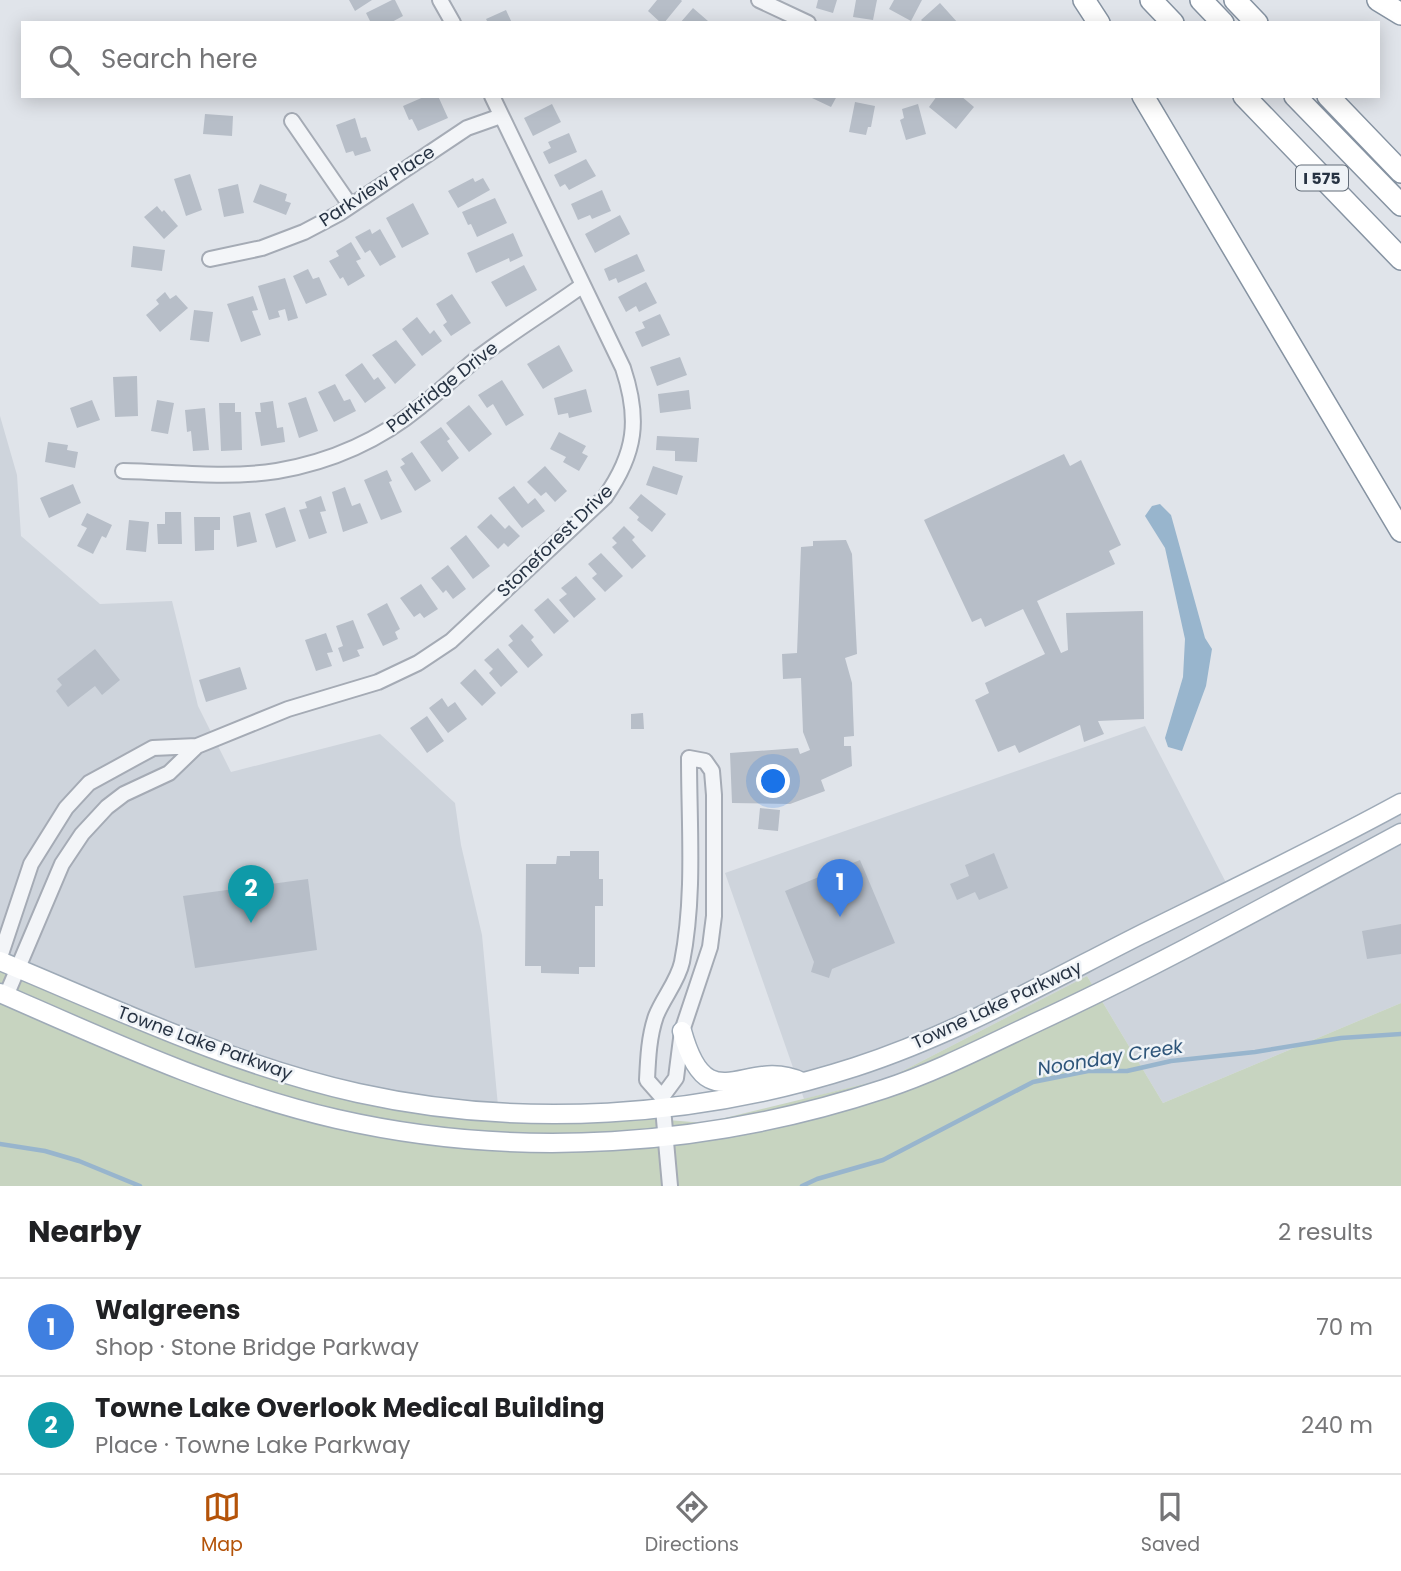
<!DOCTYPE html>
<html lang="en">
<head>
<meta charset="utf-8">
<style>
  :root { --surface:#fff; --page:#f6f6f6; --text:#202124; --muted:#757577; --line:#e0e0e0; --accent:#b45309 }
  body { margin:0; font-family:Poppins,sans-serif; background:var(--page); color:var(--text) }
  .you { position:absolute; left:774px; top:782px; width:24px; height:24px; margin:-18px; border:5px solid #fff; border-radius:50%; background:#1a73e8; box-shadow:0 0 0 10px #1a73e833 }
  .badge { display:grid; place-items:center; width:46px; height:46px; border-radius:50%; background:var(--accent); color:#fff; font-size:23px; font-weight:700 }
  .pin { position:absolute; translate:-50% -58px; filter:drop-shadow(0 2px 4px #0008) }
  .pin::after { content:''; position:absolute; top:37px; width:24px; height:21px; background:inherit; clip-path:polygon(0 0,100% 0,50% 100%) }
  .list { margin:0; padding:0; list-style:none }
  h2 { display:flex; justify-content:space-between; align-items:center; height:91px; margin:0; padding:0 28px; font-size:30px }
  h2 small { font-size:23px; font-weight:400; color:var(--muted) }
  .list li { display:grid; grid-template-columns:46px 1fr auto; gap:21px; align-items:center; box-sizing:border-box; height:98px; padding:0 28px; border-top:2px solid var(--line) }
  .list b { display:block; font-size:26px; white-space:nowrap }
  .list p { margin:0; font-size:23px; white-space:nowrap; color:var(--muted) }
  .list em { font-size:23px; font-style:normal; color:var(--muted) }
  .icon { flex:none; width:38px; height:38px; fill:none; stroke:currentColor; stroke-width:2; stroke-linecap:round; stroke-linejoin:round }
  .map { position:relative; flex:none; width:1401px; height:1186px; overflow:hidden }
  .search { position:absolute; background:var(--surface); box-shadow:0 4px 18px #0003; left:21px; right:21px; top:21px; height:77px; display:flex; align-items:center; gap:18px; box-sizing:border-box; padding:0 24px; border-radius:0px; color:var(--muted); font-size:26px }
  .sheet { height:287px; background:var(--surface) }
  nav { display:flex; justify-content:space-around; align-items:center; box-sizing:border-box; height:98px; border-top:2px solid var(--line); background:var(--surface); font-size:19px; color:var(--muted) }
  nav a { display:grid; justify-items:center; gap:4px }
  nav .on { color:var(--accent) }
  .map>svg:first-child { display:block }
  .built { fill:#ced4dc }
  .green { fill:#c7d4c0 }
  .water { fill:#98b5cd }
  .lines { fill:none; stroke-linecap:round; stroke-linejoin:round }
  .stream { stroke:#98b5cd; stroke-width:4.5 }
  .building { fill:#b7bec8 }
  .minor-casing { stroke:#a5abb5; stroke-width:18 }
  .major-casing { stroke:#9eaab7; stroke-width:21 }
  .highway-casing { stroke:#8693a2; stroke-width:24 }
  .minor { stroke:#f3f5f8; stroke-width:14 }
  .major { stroke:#fff; stroke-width:18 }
  .highway { stroke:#fff; stroke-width:21 }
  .labels { text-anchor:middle; stroke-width:5; stroke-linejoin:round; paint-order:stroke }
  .shield { fill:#eff3f7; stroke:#636d79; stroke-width:2 }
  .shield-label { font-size:16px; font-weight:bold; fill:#273343 }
  .street-label { font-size:18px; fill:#273343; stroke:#eff3f7 }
  .water-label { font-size:19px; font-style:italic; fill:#2e557a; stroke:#eff3f7 }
</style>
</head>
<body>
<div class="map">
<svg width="1401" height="1186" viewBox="0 0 1401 1186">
  <rect width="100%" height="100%" fill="#e0e4ea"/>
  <path class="built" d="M0 416 17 475 21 536 100 604 172 601 198 706 231 772 380 734 455 803 461 845 482 935 498 1106 409 1104 230 1047 0 956Z
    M1145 726 1235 900 1401 814V1003L1163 1103 1087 976 889 1078 804 1099 725 873Z"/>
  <path class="green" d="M0 956 230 1047 409 1104 498 1106 704 1123 889 1078 1087 976 1163 1103 1401 1003V1186H0Z"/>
  <path class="water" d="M1160 504 1171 515 1205 638 1212 649 1206 686 1182 751 1168 747 1165 738 1183 677 1185 639 1165 548 1145 516 1152 506Z"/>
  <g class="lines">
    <path class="stream" d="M0 1144 45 1151 79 1161 140 1186
      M802 1186 817 1179 883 1160 1033 1082 1088 1071H1127L1171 1061 1255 1052 1341 1038 1401 1034"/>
  </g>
  <path class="building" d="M349 0H372L355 11Z
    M392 0H395L403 16 390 23H371L366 13Z
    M657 0H681L682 1 664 23H661L648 11Z
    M818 0H837L833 13 816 8Z
    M856 0H877L873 20 853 17Z
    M894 0H922L911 21 889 9Z
    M940 3 958 23H924L921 20Z
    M693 8 708 21 707 23H680Z
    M506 10 512 23H488L486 19Z
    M426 96H438L448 118 418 131 412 119 409 120 403 106Z
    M813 96H837L831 107 812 98Z
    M937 96H961L974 107 956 129 929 107Z
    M855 102 875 106 871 127H868L866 135 849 132Z
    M552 104 561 122 533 136 524 118Z
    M918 104 926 134 906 140 900 120 904 118 902 109Z
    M205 114 233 116 232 136 203 134Z
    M355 118 361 138 366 137 371 151 355 156 353 151 346 153 336 125Z
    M569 133 577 152 549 164 543 152 551 148 548 142Z
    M586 159 596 176 569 190 565 184 560 187 554 175Z
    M190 174 202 210 186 216 174 179Z
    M473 178 475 182 483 178 490 190 458 208 448 191Z
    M238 184 244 213 224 217 218 189Z
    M260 184 287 194 285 201 291 203 286 215 253 202Z
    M602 190 611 211 592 219 590 215 578 220 571 204Z
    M495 198 507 223 477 237 471 224 468 225 462 212Z
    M413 203 429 234 402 248 386 218Z
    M157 206 162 212 164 210 178 226 164 239 144 217Z
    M620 215 630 234 595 253 585 234Z
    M370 229 372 234 380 229 396 257 380 266 370 250 365 253 355 237Z
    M513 233 523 256 510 262 509 258 476 273 467 253Z
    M351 242 361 259 356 261 365 276 348 286 343 277 340 279 329 261 339 256 336 251Z
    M133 246 165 250 162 271 131 267Z
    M637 254 645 271 618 283 616 278 609 281 604 269Z
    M524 265 537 290 506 307 491 282Z
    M308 269 313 279 319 277 327 295 306 304 293 276Z
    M285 278 298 318 288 321 285 309 278 311 280 317 269 320 258 286Z
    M646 282 657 303 639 312 636 306 626 312 618 297Z
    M165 292 170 299 176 295 188 308 160 332 146 315 159 304 156 300Z
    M452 294 471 323 451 336 443 325 447 322 436 304Z
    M253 296 258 310 252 311 261 335 241 342 227 304Z
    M194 310 213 312 209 342 190 340Z
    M660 314 670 335 642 347 635 332 645 328 642 322Z
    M417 317 430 334 434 330 442 341 422 356 402 329Z
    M396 340 416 365 395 384 372 355Z
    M559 345 573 371 543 389 527 364Z
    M680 357 687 375 657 386 650 367Z
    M362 363 374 380 378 377 386 388 365 403 345 375Z
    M137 376 138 416 115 417 113 377Z
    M502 380 524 415 506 426 493 404 487 408 478 395Z
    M335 384 344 401 350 399 356 411 334 422 318 392Z
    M586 389 592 412 569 418 568 413 558 415 554 398Z
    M689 390 691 409 660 413 658 394Z
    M306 397 318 431 299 438 288 403Z
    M92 400 100 420 77 428 70 408Z
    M157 400 174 403 168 434 151 431Z
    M273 401 277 428 283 427 285 442 261 446 255 412H261L260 403Z
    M219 403H235V412H241L242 450 221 451Z
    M469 405 492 434 469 452 446 423Z
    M205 408 209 450 193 451 191 431 187 432 185 410Z
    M441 427 450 439 447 441 459 458 442 472 420 442Z
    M559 432 586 446 582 453 588 456 579 471 563 462 566 457 550 449Z
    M657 436 699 438 697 462 675 461V451L656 450Z
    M48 442 68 445 67 450 78 452 75 468 45 462Z
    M412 452 431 481 415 491 400 467 405 464 401 459Z
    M1064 454 1070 466 1081 460 1121 545 1109 551 1115 564 1037 601 1061 653 1068 650 1066 613 1143 611 1144 719 1098 721 1104 734 1084 742 1080 725 1019 753 1015 745 998 752 975 700 989 693 985 683 1045 654 1023 609 985 627 981 618 972 622 924 520Z
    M545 466 567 491 555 502 546 492 541 496 527 482Z
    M653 466 683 476 677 495 646 485Z
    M387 470 392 481 389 482 402 512 381 520 364 480Z
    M73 484 81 503 49 518 40 498Z
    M514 486 528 504 535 498 545 511 522 528 498 498Z
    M345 487 352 506 360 503 368 523 343 532 332 492Z
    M641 494 666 514 652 532 637 520 639 517 629 508Z
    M321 496 326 511 320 512 327 533 309 539 299 510 307 508 305 502Z
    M285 507 296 541 276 548 265 514Z
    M165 512H181L182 544H158L157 524H165Z
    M250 512 257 542 237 547 233 516Z
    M87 513 112 525 106 538 102 536 93 554 77 546 87 528 81 525Z
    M491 514 505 529 509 525 520 536 508 547 504 543 498 549 477 527Z
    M194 517H220V530H214V550L195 551Z
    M129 520 149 522 146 552 126 550Z
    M624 526 635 537 632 540 646 556 632 569 612 547 617 543 612 538Z
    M466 535 490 566 473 579 450 548Z
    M846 540 852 554 857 654 845 658 852 683 854 736 844 737V746H851L852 766 821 780 825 791 790 804 732 803 730 753 798 748 800 754 810 750 803 732 801 678 783 679 782 654 797 653 801 547 813 546V541Z
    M601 553 623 576 605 592 592 578 597 574 588 564Z
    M448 565 466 589 453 599 446 590 443 593 431 578Z
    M576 576 596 599 574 618 559 600 567 594 561 588Z
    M421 584 438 609 424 618 420 613 414 617 400 598Z
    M548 598 569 621 554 634 534 610Z
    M387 603 400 629 395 632 398 639 383 646 367 614Z
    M353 620 364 648 357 650 360 656 343 662 338 648 343 646 336 626Z
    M522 624 534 637 531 640 543 655 528 668 508 645 513 641 509 636Z
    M326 633 333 652 327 653 332 666 316 671 305 640Z
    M498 648 518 672 501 687 489 673 493 669 484 660Z
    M95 649 120 680 102 695 95 686 68 707 56 691 62 685 57 679Z
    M240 667 247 689 206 702 199 680Z
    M475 669 496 693 482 706 460 683Z
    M442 698 448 707 455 702 467 719 448 733 429 708Z
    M643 713 644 729H631V714Z
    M427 716 444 741 427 753 410 728Z
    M760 808 780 810 778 831 758 829Z
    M570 851H599V879H603V906H595V967H579V974L541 973V966H525L526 864H556L557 856H570Z
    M994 853 1008 888 979 900 975 892 957 900 950 884 969 876 965 865Z
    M860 860 895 943 832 969 829 978 811 972 814 962 785 891Z
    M308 879 317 950 195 968 183 896Z
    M1401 924V954L1367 959 1362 931Z"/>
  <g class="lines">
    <defs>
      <path id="minor" d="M440 0 453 23
        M759 0 808 23
        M292 121 350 205
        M210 259 262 248 304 232 340 213 467 128 501 116
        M123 471C174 472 226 479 277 471 330 462 380 440 421 406 439 392 456 376 474 361 509 334 547 311 583 285
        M0 957 31 864 66 808 89 783 153 748 197 746 288 709 378 682 418 663 451 641 605 497C636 453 640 419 623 368L492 96
        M6 996 62 864 82 834 107 807 124 794 169 773 197 746
        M662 1097 676 1078 682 1031 710 947 714 916V795L712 771 705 761 689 758C689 825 695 896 682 962 678 981 663 998 656 1016 649 1036 648 1058 647 1080L662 1097 670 1186"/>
      <path id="major" d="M0 961C118 1010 233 1065 358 1093 520 1129 697 1118 855 1067 954 1035 1047 982 1140 935 1227 892 1315 850 1401 803
        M0 993C110 1041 219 1092 337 1119 517 1160 709 1147 884 1089 936 1072 986 1046 1035 1023 1160 965 1280 898 1401 833
        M682 1031C708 1125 746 1055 802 1082"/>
      <path id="highway" d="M1084 0 1099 23
        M1151 0 1173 23
        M1201 0 1223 23
        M1235 0 1257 23
        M1378 0 1401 14
        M1143 96 1401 531
        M1244 96 1401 259
        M1295 96 1401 205
        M1328 96 1401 172"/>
    </defs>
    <use href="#minor" class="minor-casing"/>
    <use href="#major" class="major-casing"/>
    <use href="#highway" class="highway-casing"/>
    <use href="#minor" class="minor"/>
    <use href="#major" class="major"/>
    <use href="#highway" class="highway"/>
  </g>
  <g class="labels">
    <rect class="shield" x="1296" y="165.5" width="52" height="25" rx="5"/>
    <g class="shield-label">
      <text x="1322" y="184">I 575</text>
    </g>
    <g class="street-label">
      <text transform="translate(377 186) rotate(-33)" y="6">Parkview Place</text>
      <text transform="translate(442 387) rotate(-38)" y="6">Parkridge Drive</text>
      <text transform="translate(555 541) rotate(-44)" y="6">Stoneforest Drive</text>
      <text transform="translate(997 1005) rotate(-25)" y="6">Towne Lake Parkway</text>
      <text transform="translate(205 1043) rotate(20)" y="6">Towne Lake Parkway</text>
    </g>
    <g class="water-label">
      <text transform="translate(1110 1057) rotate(-9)" y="7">Noonday Creek</text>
    </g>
  </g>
</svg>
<div class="you"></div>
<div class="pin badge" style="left:840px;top:917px;background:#3f7fe0">1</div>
<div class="pin badge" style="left:251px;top:923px;background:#0f9aa8">2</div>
<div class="search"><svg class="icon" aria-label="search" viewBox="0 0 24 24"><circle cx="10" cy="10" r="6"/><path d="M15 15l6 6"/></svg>Search here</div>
</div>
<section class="sheet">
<h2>Nearby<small>2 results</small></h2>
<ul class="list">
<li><span class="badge" style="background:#3f7fe0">1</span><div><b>Walgreens</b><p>Shop · Stone Bridge Parkway</p></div><em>70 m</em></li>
<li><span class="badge" style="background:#0f9aa8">2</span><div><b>Towne Lake Overlook Medical Building</b><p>Place · Towne Lake Parkway</p></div><em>240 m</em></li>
</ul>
</section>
<nav>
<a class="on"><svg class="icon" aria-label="map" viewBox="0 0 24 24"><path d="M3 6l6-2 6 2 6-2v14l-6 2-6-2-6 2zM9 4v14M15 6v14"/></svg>Map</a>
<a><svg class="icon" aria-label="directions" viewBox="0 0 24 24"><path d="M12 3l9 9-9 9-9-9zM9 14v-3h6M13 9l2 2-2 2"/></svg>Directions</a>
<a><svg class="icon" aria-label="saved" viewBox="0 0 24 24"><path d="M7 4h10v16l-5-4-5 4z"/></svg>Saved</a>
</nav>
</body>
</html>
